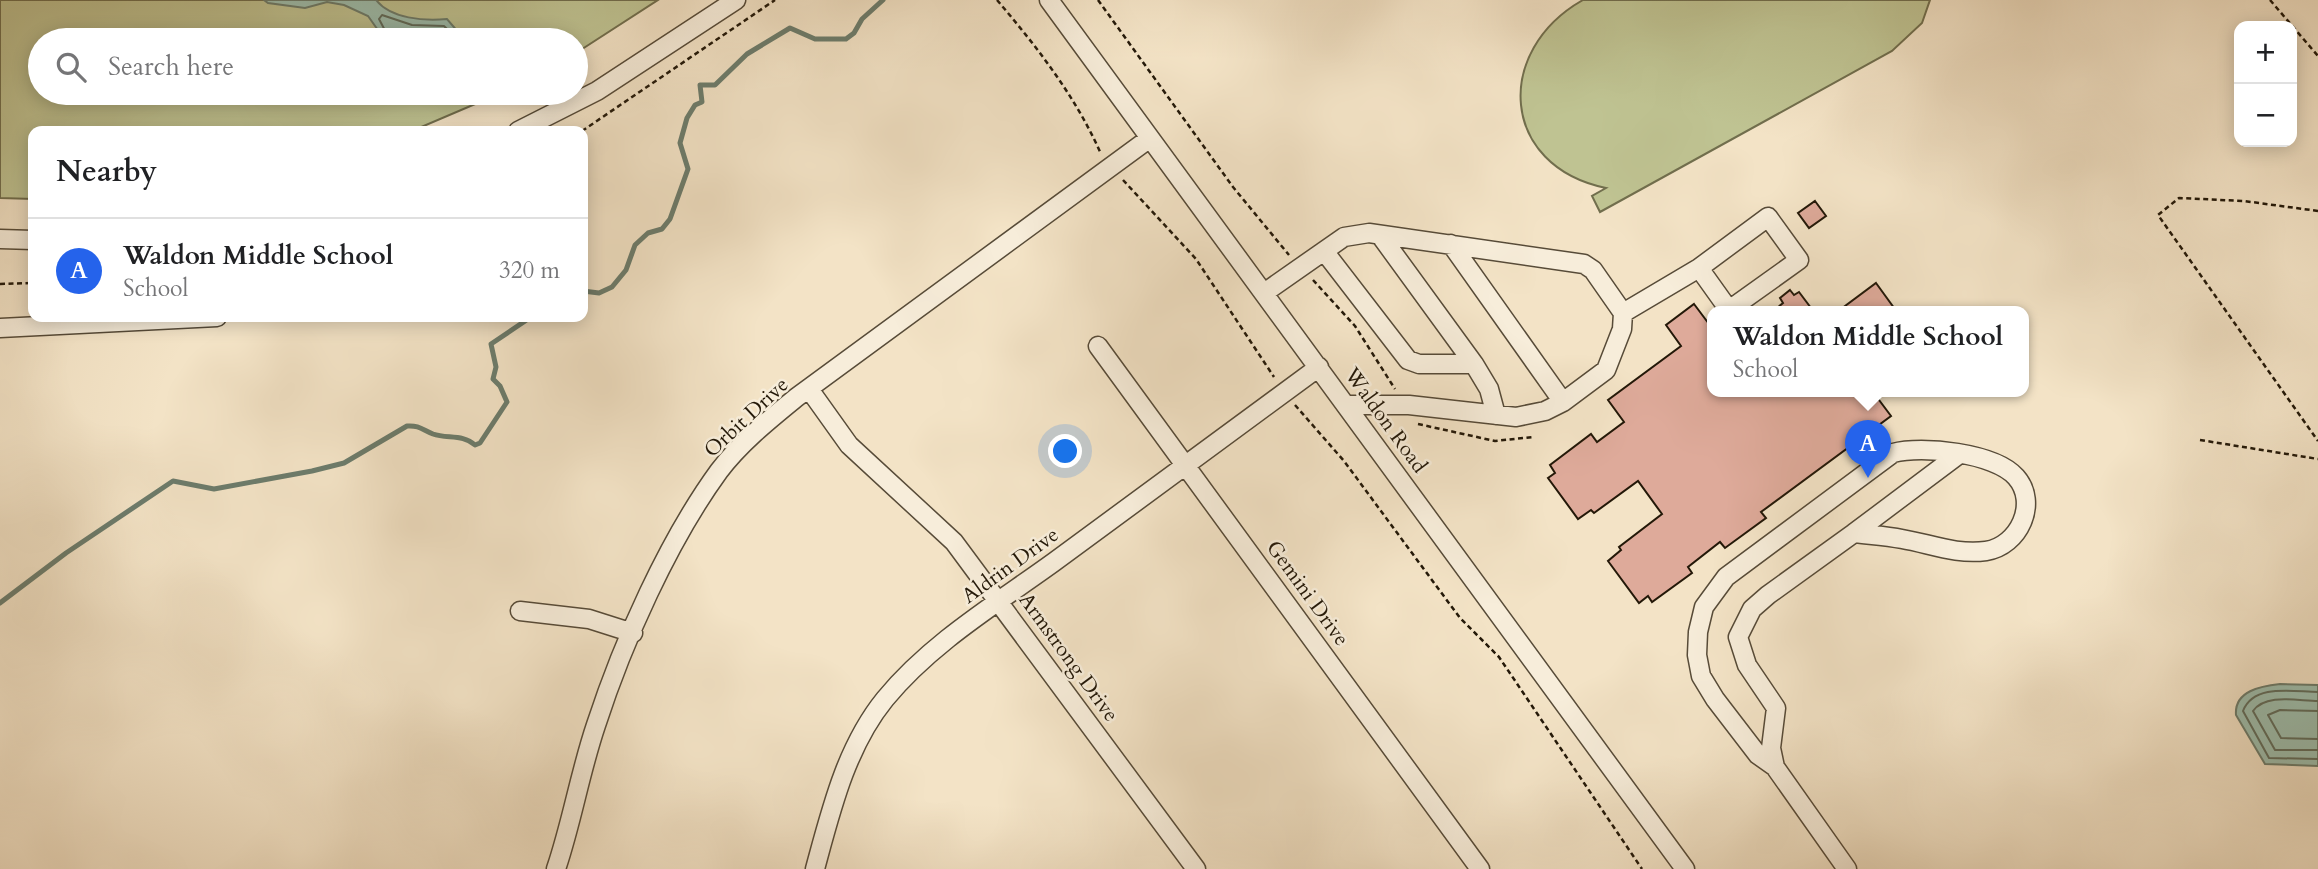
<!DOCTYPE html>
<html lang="en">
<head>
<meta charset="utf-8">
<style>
  :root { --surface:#fff; --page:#f6f6f6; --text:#202124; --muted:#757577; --line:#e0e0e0; --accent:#2563eb }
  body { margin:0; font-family:Cardo,serif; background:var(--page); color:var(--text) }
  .controls { position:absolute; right:21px; top:21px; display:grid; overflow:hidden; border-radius:14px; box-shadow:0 4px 18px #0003 }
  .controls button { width:63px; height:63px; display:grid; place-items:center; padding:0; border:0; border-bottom:2px solid var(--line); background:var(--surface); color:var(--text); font:35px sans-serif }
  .you { position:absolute; left:1066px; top:452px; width:24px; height:24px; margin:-18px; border:5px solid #fff; border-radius:50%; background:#1a73e8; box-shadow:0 0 0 10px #1a73e833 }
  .badge { display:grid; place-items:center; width:46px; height:46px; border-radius:50%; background:var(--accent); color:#fff; font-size:23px; font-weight:700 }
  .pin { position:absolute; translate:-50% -58px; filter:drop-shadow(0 2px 4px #0008) }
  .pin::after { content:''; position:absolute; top:37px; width:24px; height:21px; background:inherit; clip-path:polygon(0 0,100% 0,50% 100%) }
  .popup { position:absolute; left:1707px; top:306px; width:322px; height:91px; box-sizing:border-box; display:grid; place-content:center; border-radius:14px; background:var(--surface); filter:drop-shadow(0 2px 5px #0005); font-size:23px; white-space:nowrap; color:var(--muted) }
  .popup b { font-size:26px; color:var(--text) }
  .popup::after { content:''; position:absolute; left:50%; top:100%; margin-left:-14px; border:14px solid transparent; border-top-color:var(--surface) }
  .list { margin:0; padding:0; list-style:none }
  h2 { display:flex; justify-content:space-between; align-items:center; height:91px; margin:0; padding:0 28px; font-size:30px }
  h2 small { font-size:23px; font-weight:400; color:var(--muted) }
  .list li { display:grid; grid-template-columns:46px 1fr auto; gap:21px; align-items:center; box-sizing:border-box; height:105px; padding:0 28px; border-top:2px solid var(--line) }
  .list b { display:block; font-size:26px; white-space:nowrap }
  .list p { margin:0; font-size:23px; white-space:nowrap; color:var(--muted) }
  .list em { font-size:23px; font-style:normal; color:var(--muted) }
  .icon { flex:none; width:38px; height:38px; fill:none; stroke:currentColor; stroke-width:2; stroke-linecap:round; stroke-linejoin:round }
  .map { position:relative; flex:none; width:2318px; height:869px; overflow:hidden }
  .search { position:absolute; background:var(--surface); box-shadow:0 4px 18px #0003; left:28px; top:28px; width:560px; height:77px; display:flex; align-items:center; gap:18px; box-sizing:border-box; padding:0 24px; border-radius:38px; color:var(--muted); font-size:26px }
  .panel { position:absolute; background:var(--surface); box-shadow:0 4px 18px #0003; left:28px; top:126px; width:560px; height:196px; border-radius:14px }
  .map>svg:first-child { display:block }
  .green { fill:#bfc392; stroke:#716e4d; stroke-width:2 }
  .water { fill:#9dbfaf; stroke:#6c7c6c; stroke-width:2 }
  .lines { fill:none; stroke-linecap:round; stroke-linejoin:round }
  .shore { stroke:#606c5c; stroke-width:2 }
  .stream { stroke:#6c7c6c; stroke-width:5 }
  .building { fill:#deaa9a; stroke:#231808; stroke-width:2 }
  .minor-casing { stroke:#574b38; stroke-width:21 }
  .path { stroke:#231808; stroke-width:2.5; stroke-dasharray:5 3.5; stroke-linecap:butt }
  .minor { stroke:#f7edda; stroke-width:18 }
  .labels { text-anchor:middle; stroke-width:5; stroke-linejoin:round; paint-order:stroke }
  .street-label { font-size:21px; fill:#231808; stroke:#f7edda }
</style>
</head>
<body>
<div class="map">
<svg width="2318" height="869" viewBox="0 0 2318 869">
  <rect width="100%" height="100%" fill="#f3e3c6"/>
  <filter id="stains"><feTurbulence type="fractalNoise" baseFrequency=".00286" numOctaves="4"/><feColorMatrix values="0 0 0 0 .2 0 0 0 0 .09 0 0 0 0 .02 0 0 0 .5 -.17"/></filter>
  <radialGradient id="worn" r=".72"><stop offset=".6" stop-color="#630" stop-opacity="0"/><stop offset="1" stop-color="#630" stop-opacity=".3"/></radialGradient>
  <path class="green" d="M0 0H658L576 53V40H40V93H501L412 131H33V199L0 198Z
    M1583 0H1930L1922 23 1892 51 1600 212 1592 196 1606 188C1500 166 1493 51 1583 0Z"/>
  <path class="water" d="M264 0H376C391 19 424 21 447 19L465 40H385L368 16 344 5 327 2 305 8 268 3Z
    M2280 684 2318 685V766L2265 764 2236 715C2234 691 2261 686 2280 684Z"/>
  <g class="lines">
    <path class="shore" d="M390 40 379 19 382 15 412 25 444 26 458 40
      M2318 692C2294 692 2254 683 2243 711L2269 758 2318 759
      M2318 701C2298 701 2266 693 2253 711L2275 750H2318
      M2318 711 2280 710 2268 715 2281 738 2318 739"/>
    <path class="stream" d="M583 291 599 293 612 287 626 270 635 245 648 233 662 229 670 219 688 169 680 143 687 118 695 105 702 102 700 85H715L747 54 790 28 815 39H846L854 33 862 19 883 0
      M0 603 66 553 173 481 214 489 312 471 344 463 407 426C419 425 423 430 433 434 447 439 463 434 475 445L480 443 507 402 500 386 493 379 496 367 491 344 531 317"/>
  </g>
  <path class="building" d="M1815 201 1826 216 1809 228 1798 213Z
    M1876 283 1897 312H1837Z
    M1790 290 1794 295 1799 292 1814 312H1772L1783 303 1780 298Z
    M1694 304 1712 328V392H1873L1891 416 1761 512 1766 518 1725 548 1720 542 1688 567 1692 573 1652 602 1648 596 1639 603 1608 561 1621 550 1619 547 1662 514 1638 481 1594 513 1591 510 1578 519 1548 478 1555 473 1550 465 1591 434 1597 442 1624 422 1608 400 1681 346 1666 325Z"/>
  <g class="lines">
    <defs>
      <path id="minor" d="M1049 0 1685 869
        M518 131 597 91 736 0
        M1380 235 1474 364
        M0 239 33 240
        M1451 244 1563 402
        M1324 251 1408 360 1419 364H1474L1489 389 1496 415
        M1264 293 1344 237 1369 233 1584 264 1593 270 1623 313 1622 329 1606 370 1563 402 1545 411 1516 417 1409 405H1347
        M1623 313 1699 268 1768 217 1799 260 1729 310 1699 268
        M0 328 217 317
        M1098 346 1480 869
        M809 389 849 445 954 542 1196 869
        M1854 533 1958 455
        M520 611 589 619 633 633
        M1775 767 1771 748 1776 708 1747 665 1738 637 1752 609 1768 595 1854 533C1870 535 1886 536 1902 539 1931 544 1956 555 1986 551 2019 546 2039 503 2016 477 1995 453 1922 445 1893 453L1726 577 1704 607 1698 632 1697 655 1701 676 1715 699 1758 755 1775 767 1847 869
        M556 869C572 822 580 772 596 725 623 642 668 541 719 471 740 443 770 419 797 397L1150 138
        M815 869C831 810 846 747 885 699 931 643 996 604 1054 562 1142 497 1230 432 1319 367"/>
    </defs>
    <use href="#minor" class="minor-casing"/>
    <path class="path" d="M997 0C1037 47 1076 97 1101 154
      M1098 0 1233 187 1289 255
      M2270 0 2318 56
      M582 131 775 0
      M1123 180 1196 259 1274 377
      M2318 211 2244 201 2179 198 2158 215 2318 441
      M1313 280 1355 326 1395 389
      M0 284 33 283
      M1295 405 1344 461 1460 618 1499 657 1642 869
      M1418 424 1495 441 1533 437
      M2200 440 2318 459"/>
    <use href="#minor" class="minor"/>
  </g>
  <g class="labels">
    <g class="street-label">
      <text transform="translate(746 417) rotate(-43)" y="7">Orbit Drive</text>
      <text transform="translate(1386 420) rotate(54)" y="7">Waldon Road</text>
      <text transform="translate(1010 565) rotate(-36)" y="7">Aldrin Drive</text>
      <text transform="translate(1308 593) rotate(54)" y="7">Gemini Drive</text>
      <text transform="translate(1069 657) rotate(54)" y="7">Armstrong Drive</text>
    </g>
  </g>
  <rect width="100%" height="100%" filter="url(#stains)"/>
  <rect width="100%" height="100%" fill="url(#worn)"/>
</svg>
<div class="controls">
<button>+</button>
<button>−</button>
</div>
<div class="you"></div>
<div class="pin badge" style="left:1868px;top:478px">A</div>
<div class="popup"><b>Waldon Middle School</b>School</div>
<div class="search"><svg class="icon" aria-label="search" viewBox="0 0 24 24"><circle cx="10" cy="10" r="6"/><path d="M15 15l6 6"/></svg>Search here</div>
<section class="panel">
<h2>Nearby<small></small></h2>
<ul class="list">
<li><span class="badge">A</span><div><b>Waldon Middle School</b><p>School</p></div><em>320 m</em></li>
</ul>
</section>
</div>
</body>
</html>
